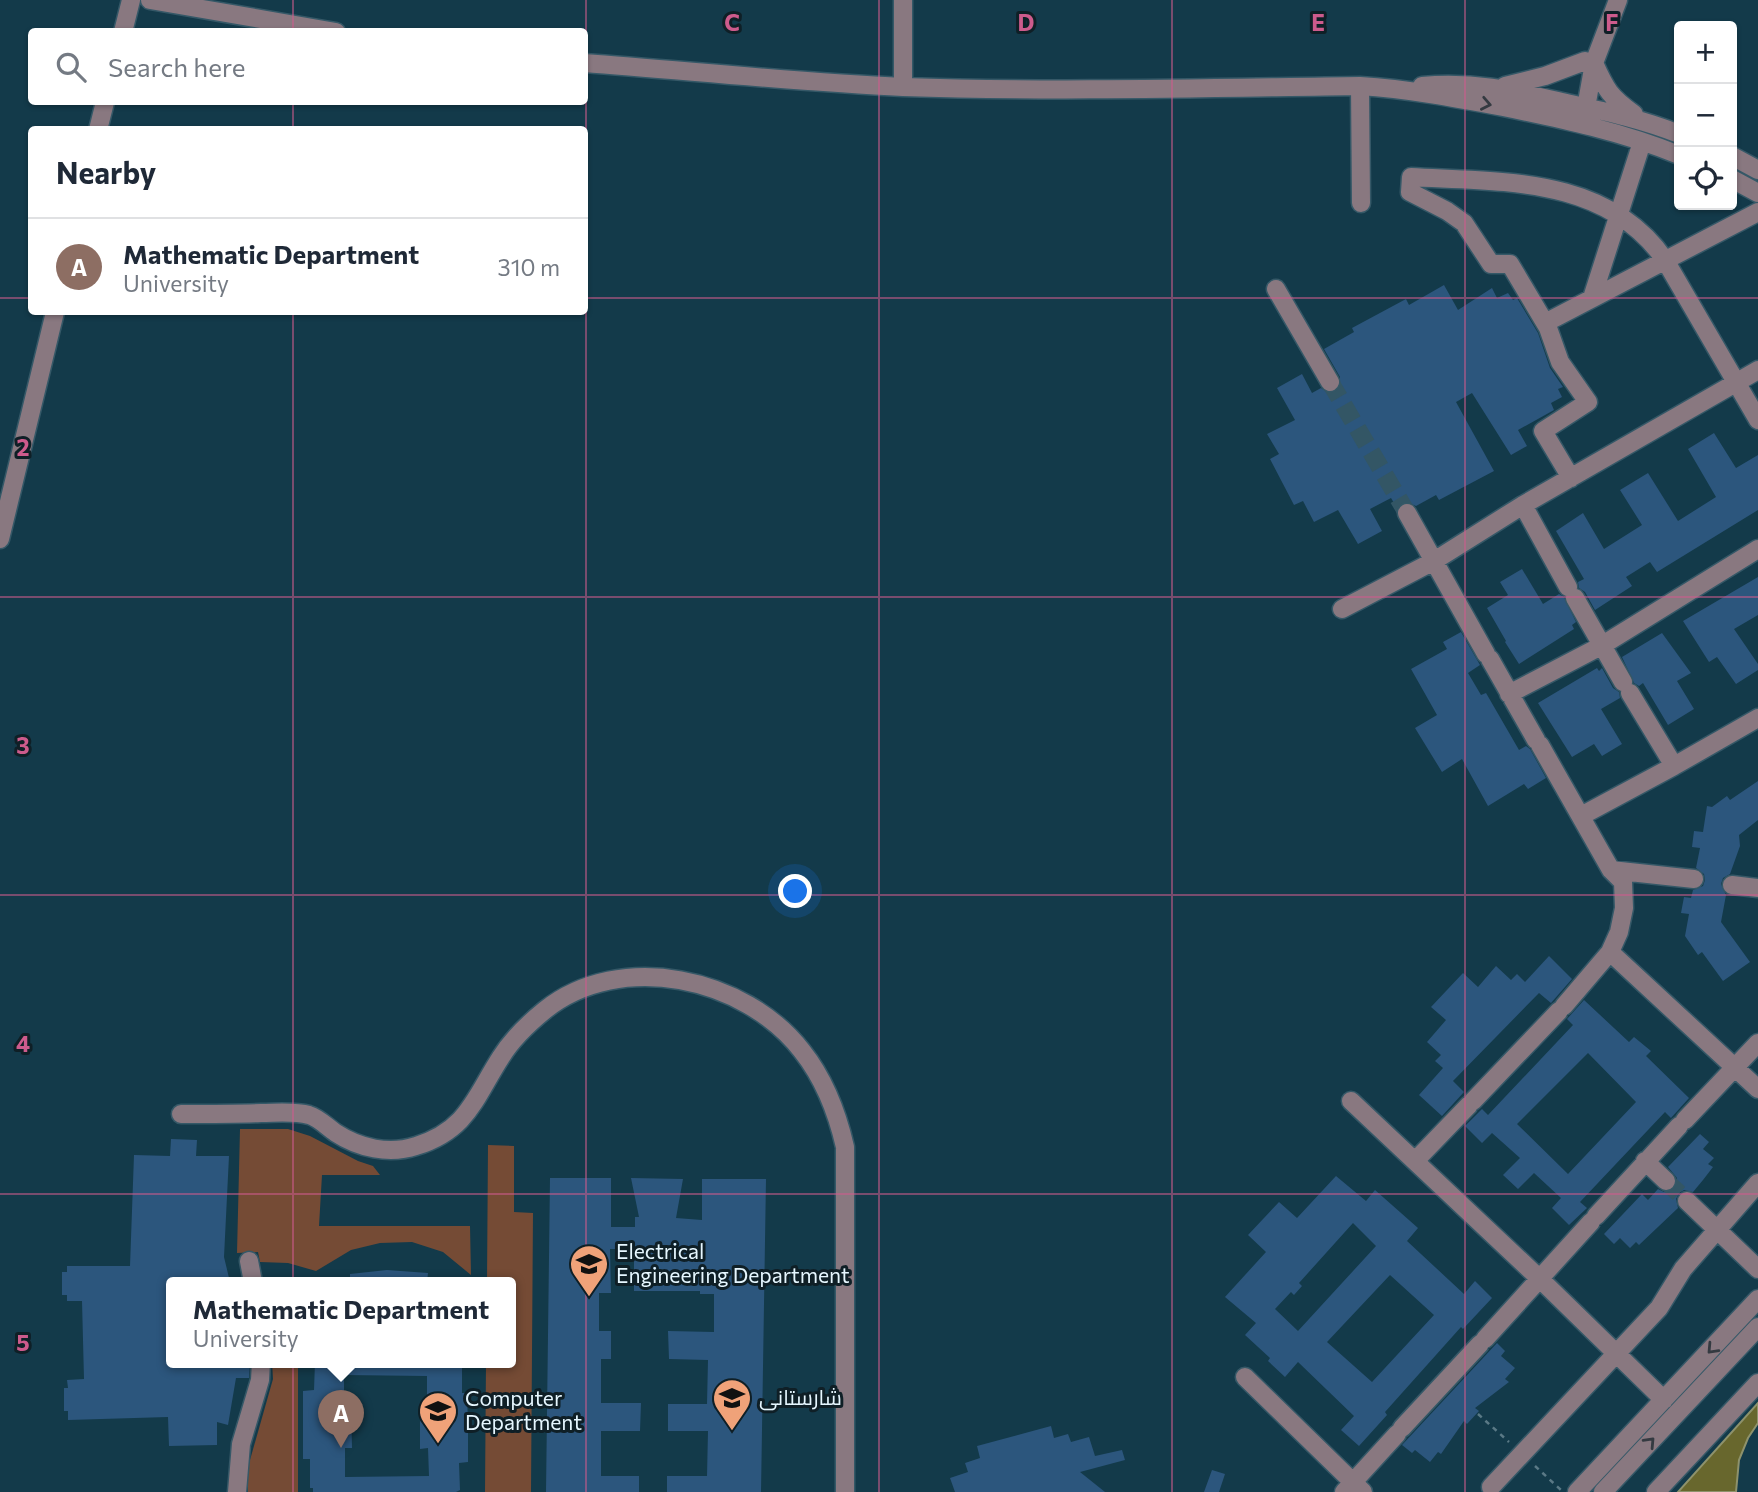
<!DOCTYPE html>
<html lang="en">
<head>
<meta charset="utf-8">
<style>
  :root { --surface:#fff; --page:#f2f2f3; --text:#1f2937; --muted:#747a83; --line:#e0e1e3; --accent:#2563eb }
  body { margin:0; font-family:Commissioner,Cairo,sans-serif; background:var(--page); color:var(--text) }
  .controls { position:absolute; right:21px; top:21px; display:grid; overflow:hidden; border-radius:7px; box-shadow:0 2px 5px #0004 }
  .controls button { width:63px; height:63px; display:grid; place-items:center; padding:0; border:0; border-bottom:2px solid var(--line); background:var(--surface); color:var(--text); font:35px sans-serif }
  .you { position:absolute; left:796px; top:892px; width:24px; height:24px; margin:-18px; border:5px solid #fff; border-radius:50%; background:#1a73e8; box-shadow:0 0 0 10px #1a73e833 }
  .badge { display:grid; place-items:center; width:46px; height:46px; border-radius:50%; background:var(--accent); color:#fff; font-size:23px; font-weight:700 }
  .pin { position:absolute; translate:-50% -58px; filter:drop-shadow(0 2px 4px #0008) }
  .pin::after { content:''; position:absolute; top:37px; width:24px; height:21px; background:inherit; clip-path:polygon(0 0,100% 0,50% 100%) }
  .popup { position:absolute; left:166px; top:1277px; width:350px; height:91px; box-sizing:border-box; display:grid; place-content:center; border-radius:7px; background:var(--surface); filter:drop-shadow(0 2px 5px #0005); font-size:23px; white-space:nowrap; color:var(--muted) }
  .popup b { font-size:26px; color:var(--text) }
  .popup::after { content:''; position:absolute; left:50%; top:100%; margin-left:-14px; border:14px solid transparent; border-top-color:var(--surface) }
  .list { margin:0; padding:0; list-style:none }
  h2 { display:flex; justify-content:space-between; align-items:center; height:91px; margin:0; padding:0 28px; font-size:30px }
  h2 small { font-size:23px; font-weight:400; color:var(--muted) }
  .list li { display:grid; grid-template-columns:46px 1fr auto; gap:21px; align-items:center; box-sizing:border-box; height:98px; padding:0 28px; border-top:2px solid var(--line) }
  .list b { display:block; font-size:26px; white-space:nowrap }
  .list p { margin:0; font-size:23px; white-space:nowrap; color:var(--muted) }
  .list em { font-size:23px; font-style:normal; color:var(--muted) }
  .icon { flex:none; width:38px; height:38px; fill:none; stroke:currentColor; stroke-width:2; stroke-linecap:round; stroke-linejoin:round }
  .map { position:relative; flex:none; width:1758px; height:1492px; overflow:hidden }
  .search { position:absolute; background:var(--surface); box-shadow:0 2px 5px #0004; left:28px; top:28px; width:560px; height:77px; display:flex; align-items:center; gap:18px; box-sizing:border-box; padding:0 24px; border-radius:7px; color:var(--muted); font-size:26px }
  .panel { position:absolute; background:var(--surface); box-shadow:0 2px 5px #0004; left:28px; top:126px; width:560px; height:189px; border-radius:7px }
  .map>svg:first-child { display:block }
  .green { fill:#754b35 }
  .water { fill:#68672d; stroke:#8e926c; stroke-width:2 }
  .building { fill:#2c567d; fill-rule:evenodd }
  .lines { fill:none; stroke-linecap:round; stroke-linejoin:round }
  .minor-tunnel { stroke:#335665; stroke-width:18; stroke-dasharray:18 9; stroke-linecap:butt }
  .minor-casing { stroke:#355867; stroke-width:21 }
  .path { stroke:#5a7986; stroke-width:2.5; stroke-dasharray:5 5; stroke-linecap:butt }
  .minor { stroke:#897880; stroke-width:18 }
  .oneway { stroke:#343a41 }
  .grid { fill:none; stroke:#cd5b8c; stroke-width:2; stroke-opacity:0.55 }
  .labels { text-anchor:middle; stroke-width:6; stroke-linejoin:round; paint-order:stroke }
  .poi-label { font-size:21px; fill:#e6f7ff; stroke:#0f1f26; text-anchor:start }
  .grid-label { font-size:23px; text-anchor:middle; font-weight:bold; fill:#cd5b8c; stroke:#0f1f26; stroke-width:6; stroke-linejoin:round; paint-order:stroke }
</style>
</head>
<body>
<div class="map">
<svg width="1758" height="1492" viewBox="0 0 1758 1492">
  <rect width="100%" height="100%" fill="#133a4a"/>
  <path class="green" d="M240 1129H288L310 1136 358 1161 373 1166 380 1175H322L319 1226H470L471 1275 443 1252 412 1242 380 1243 351 1250 316 1271 288 1263 260 1262 258 1252 237 1253Z
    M488 1145 514 1146V1212L533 1213 531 1492H485L486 1362H511V1282H487Z
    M272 1362H298V1492H248V1467L273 1379Z"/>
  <path class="water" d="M1758 1403V1423L1748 1438 1739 1460 1736 1492H1678Z"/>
  <path class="building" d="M1444 285 1458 310 1492 288 1497 298 1508 293 1513 300 1517 298 1538 333 1550 368 1563 387 1558 389 1562 397 1551 403 1554 410 1518 430 1527 446 1511 455 1472 393 1456 402 1494 471 1439 500 1436 495 1416 506 1406 502 1397 508 1391 498 1370 509 1382 531 1358 544 1338 510 1314 522 1303 501 1294 505 1270 459 1279 454 1267 434 1295 420 1277 388 1302 374 1312 393 1321 388 1329 393 1336 391 1340 387V377L1324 349 1354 332 1352 328 1406 299 1409 305Z
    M1714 433 1736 468 1758 455V510L1657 572 1650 562 1626 577 1632 586 1595 610 1585 592 1579 588 1578 582 1584 579 1556 531 1583 513 1604 549 1642 525 1620 490 1648 473 1678 521 1716 497 1688 449Z
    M1522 569 1543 604 1559 594 1564 597 1576 622 1572 625 1574 629 1519 664 1505 642 1506 641 1487 608 1508 595 1500 582Z
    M1758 577V615L1734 629 1758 664V670L1736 684 1717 657 1709 662 1683 621Z
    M1461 632 1480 665 1468 673 1481 695 1486 693 1519 750 1526 746 1530 749 1546 778 1528 789 1524 784 1488 806 1462 759 1442 772 1415 728 1437 715 1411 669 1447 649 1443 642Z
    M1662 633 1691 673 1677 681 1694 709 1668 725 1643 683 1639 686 1634 683 1622 657Z
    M1597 668 1599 671 1602 668 1613 688 1619 692 1620 698 1601 709 1622 744 1602 756 1594 744 1572 757 1538 703Z
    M1758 781V820L1739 835 1740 846 1730 874 1723 878 1721 884 1726 895 1721 922 1750 962 1723 981 1702 952 1698 955 1685 936 1689 914 1681 913 1684 897 1691 898 1693 890 1703 886 1705 880 1704 874 1696 868 1700 848 1692 847 1694 831 1703 832 1707 806 1712 807 1727 796 1730 800Z
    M1549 956 1572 979 1551 1003 1539 993 1453 1081 1464 1092 1442 1116 1419 1095 1443 1068 1435 1061 1441 1055 1427 1042 1446 1020 1431 1007 1463 973 1478 987 1496 966 1511 980 1517 974 1525 982Z
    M1584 1000 1629 1042 1634 1037 1651 1051 1646 1056 1689 1098 1671 1118 1665 1112 1580 1202 1587 1208 1569 1225 1552 1208 1561 1198 1534 1173 1518 1189 1503 1175 1520 1158 1492 1133 1482 1143 1465 1126 1482 1109 1488 1115 1573 1025 1567 1019ZM1588 1053 1636 1102 1568 1174 1517 1124Z
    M1700 1134 1709 1142 1703 1149 1714 1158 1708 1164 1713 1167 1703 1180 1693 1192 1684 1190 1679 1193 1676 1199 1678 1208 1639 1245 1636 1242 1630 1248 1620 1238 1614 1244 1604 1234 1642 1194 1648 1200 1658 1189 1664 1192 1674 1189 1677 1178 1668 1167Z
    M171 1139 197 1140 196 1156H229L224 1257 230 1282H171V1362H250L249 1378H236L228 1425 217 1422V1445L169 1446 168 1417 68 1420V1411H64V1388H68L67 1380 84 1379 82 1301H67V1295H62V1272H67V1266H130L134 1155 170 1156Z
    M1336 1176 1366 1201 1375 1190 1418 1228 1407 1241 1464 1294 1475 1281 1492 1298 1463 1329 1461 1327 1385 1412 1387 1415 1359 1446 1341 1430 1354 1416 1298 1362 1285 1377 1268 1361 1270 1358 1245 1335 1256 1323 1225 1297 1266 1252 1248 1235 1279 1202 1297 1218ZM1353 1223 1376 1246 1298 1331 1275 1309 1291 1292 1294 1295 1302 1286 1299 1283ZM1390 1275 1434 1315 1372 1382 1327 1342Z
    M550 1178H611V1227H635V1217H639L631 1178 683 1179 676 1218 702 1220V1179H766L761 1492H667V1476H707L708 1431H668V1404H707L708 1360 669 1359 668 1331 714 1332V1294H700V1291H634V1249H610L611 1293H599V1331H611V1359H601V1403H641L640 1431H601V1476H639V1492H546Z
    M387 1270 428 1273 427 1282H350V1274Z
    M1497 1343 1505 1351 1501 1356 1515 1368 1505 1379 1509 1382 1475 1408 1479 1411 1467 1424 1464 1421 1441 1454 1438 1452 1430 1462 1415 1450 1412 1453 1402 1445Z
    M315 1362H457V1367H462V1393H467L468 1424V1462L459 1463 460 1490 456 1492H313V1488H310V1459H303V1391L314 1390ZM344 1375 427 1376V1405H420V1449L428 1448 429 1476 345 1477V1448H352L351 1406H344Z
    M1051 1426 1054 1438 1068 1434 1071 1442 1089 1437 1095 1456 1122 1450 1125 1460 1080 1472 1105 1492H955L950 1478 968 1472 965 1463 980 1458 977 1446Z
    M1212 1470 1225 1474 1219 1492H1204Z"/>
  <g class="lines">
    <path class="minor-tunnel" d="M1330 382 1407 513
      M1666 1181 1687 1201"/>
    <defs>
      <path id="minor" d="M150 0 336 32
        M903 0V87
        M123 32 131 0
        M584 63C691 71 796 82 903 87 1055 92 1207 88 1360 86 1408 89 1456 98 1503 107 1562 119 1623 132 1679 155
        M1594 63C1606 90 1610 97 1634 114
        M1360 86 1361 203
        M1422 86C1477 81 1518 92 1571 104 1608 112 1644 120 1679 134
        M1505 86 1545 76 1585 61
        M1584 119 1594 63 1618 0
        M98 130 105 102
        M1732 156 1758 170
        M1732 179 1758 193
        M1276 289 1330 382
        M1592 298 1642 142
        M1545 323 1758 212
        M1571 478 1543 431 1588 402 1560 362 1548 328 1510 264H1491L1464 223 1447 211 1410 192 1411 177C1502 182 1607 176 1665 260L1758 420
        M1523 505 1568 587
        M1407 513 1486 654
        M0 539 55 312
        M1575 598 1623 682
        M1342 609 1434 561 1523 505 1758 370
        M1490 659 1536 740
        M1630 693 1674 766
        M1509 694 1601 646 1758 549
        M1540 745 1611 870 1623 882 1624 908 1619 932 1610 952 1564 1006
        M1581 816 1674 766 1758 718
        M1611 870 1694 879
        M1732 885 1758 888
        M1610 952 1758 1089
        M1351 1101 1540 1279 1664 1400
        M1473 1101 1559 1011
        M181 1114C208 1114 235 1114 261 1113 276 1113 294 1111 309 1115 319 1118 327 1127 336 1133 359 1148 389 1155 416 1146 468 1130 475 1097 501 1057 512 1039 529 1023 545 1010 620 950 745 977 802 1051 825 1080 837 1112 845 1147V1492
        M1685 1120 1758 1043
        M1415 1161 1469 1105
        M1645 1161 1666 1181
        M1687 1201 1758 1269
        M1596 1216 1679 1126
        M249 1261 253 1282
        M1485 1339 1591 1222
        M1245 1377 1363 1492
        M1402 1428 1480 1344
        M1491 1487 1659 1308 1683 1269 1758 1183
        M237 1492 241 1444 260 1380 261 1362
        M1344 1492 1397 1434
        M1577 1492 1758 1299
        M1603 1492 1758 1327
        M1656 1492 1758 1383"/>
    </defs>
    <use href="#minor" class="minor-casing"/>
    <path class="path" d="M1478 1414 1509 1442
      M1535 1466 1561 1490"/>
    <use href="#minor" class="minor"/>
  </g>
  <defs><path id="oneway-chevron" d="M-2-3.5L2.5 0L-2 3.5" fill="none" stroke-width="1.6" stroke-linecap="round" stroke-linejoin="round" transform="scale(1.75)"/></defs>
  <g class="oneway">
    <use href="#oneway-chevron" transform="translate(1486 104) rotate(11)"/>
    <use href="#oneway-chevron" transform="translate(1712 1349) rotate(133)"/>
    <use href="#oneway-chevron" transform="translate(1650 1442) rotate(-47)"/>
  </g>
  <path class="grid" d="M293 0V32M586 0V1492M879 0V1492M1172 0V1492M1465 0V1492M293 102V130M0 298H32M584 298H1758M293 312V1492M0 597H1758M0 895H1758M0 1194H1758"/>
  <defs>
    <symbol id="university-pin" viewBox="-11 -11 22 30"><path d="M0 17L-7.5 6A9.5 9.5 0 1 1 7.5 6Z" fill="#f0a279" stroke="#0f1f26"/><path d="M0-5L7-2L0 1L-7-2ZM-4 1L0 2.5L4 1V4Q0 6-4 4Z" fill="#111"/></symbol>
  </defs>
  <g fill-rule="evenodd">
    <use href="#university-pin" x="567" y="1242" width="44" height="60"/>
    <use href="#university-pin" x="710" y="1376" width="44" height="60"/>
    <use href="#university-pin" x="416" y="1389" width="44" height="60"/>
  </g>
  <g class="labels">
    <g class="poi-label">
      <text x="616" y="1259">Electrical<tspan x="616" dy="24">Engineering Department</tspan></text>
      <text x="759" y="1405">شارستانی</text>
      <text x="465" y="1406">Computer<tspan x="465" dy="24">Department</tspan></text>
    </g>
  </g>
  <g class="grid-label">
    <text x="732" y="31">C</text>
    <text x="1026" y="31">D</text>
    <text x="1318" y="31">E</text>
    <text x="1612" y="31">F</text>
    <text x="23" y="456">2</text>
    <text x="23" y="754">3</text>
    <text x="23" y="1052">4</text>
    <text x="23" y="1351">5</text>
  </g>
</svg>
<div class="controls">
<button>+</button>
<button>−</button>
<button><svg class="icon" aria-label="locate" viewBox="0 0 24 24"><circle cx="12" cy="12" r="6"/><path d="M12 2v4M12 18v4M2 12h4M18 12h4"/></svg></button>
</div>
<div class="you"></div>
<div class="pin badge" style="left:341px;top:1448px;background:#8d6e63">A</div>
<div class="popup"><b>Mathematic Department</b>University</div>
<div class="search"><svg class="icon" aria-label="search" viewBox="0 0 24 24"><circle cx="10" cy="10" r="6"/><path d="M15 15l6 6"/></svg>Search here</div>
<section class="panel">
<h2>Nearby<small></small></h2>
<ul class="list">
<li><span class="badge" style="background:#8d6e63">A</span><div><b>Mathematic Department</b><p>University</p></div><em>310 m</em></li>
</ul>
</section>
</div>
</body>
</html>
